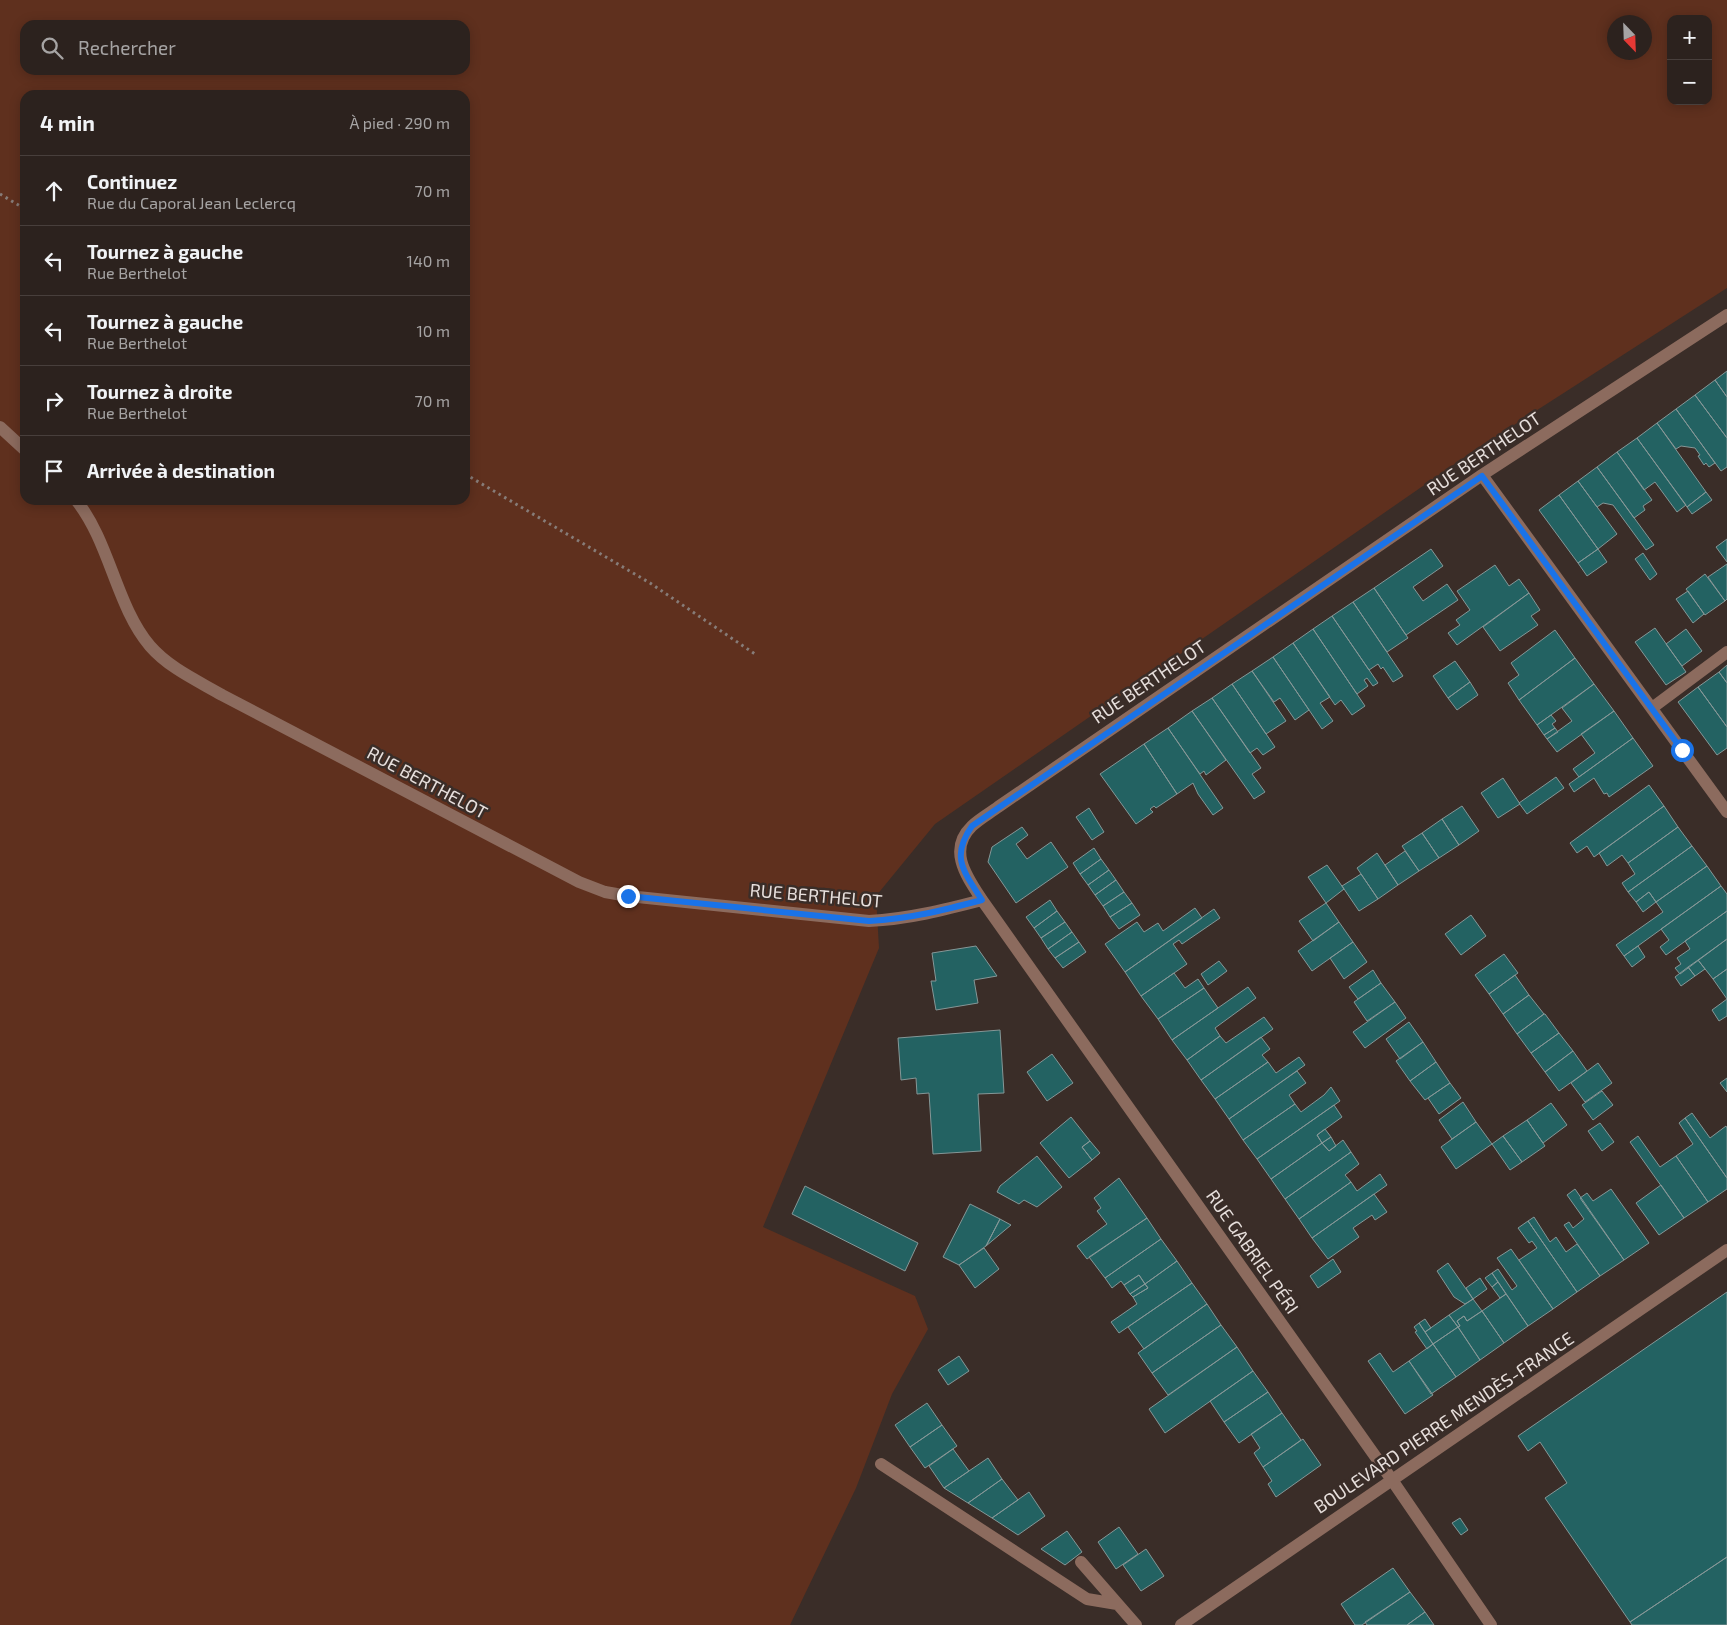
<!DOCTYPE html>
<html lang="fr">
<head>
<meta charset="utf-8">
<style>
  :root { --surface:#2c221e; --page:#342a27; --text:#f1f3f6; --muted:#a6a4a4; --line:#483f3c }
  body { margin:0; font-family:"Exo 2",sans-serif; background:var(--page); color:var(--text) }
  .controls { position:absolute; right:15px; top:15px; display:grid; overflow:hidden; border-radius:10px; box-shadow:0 2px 12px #0003 }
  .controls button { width:45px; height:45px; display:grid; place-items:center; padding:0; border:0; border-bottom:1px solid var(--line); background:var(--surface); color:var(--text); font:25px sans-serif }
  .compass { position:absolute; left:1607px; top:15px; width:45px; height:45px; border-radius:50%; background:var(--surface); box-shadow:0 2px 12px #0003; rotate:157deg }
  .stop { position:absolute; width:15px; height:15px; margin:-11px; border:4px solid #1a73e8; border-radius:50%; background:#fff }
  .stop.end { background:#1a73e8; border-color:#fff; box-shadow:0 1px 5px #0008 }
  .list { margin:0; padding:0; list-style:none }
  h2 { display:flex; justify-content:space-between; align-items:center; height:65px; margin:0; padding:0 20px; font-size:21px }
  h2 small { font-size:16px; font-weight:400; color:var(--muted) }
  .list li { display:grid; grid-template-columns:32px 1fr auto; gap:15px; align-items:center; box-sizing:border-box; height:70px; padding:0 20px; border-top:1px solid var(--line) }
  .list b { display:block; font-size:19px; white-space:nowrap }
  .list p { margin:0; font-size:16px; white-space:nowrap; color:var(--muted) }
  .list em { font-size:16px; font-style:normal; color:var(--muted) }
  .icon { flex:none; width:28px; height:28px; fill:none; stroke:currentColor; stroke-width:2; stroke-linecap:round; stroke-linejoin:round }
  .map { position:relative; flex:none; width:1727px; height:1625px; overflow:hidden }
  .search { position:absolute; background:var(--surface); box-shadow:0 2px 12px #0003; left:20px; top:20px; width:450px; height:55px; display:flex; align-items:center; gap:12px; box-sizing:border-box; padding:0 18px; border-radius:15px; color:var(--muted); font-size:19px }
  .panel { position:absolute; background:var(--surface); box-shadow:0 2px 12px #0003; left:20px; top:90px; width:450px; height:415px; border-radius:15px }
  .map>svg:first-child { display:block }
  .green { fill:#5f301e; fill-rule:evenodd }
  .building { fill:#236262; stroke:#859797 }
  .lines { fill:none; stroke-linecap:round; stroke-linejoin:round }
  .path { stroke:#877c78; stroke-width:3; stroke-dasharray:2.5 4; stroke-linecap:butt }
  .minor { stroke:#8c6b5e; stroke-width:12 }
  .route { stroke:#1a73e8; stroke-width:6 }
  .labels { text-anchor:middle; stroke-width:5; stroke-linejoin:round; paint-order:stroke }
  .street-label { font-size:18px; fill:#e7dfdc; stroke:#3a2d28 }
</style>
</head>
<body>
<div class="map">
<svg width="1727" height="1625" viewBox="0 0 1727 1625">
  <rect width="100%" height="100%" fill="#3a2d28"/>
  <path class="green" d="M0 0H1727V288L1472 452 935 824 876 896 879 948 763 1227 915 1296 928 1329 892 1394 856 1488 790 1625H0ZM1671 19H1708V101H1671ZM1614 22H1644V52H1614ZM25 25H465V70H25ZM25 95H465V500H25Z"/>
  <path class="building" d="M1727 371V397L1715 380Z
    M1715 380 1727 397V438L1695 395Z
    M1695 395 1727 438V467L1721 471 1676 409Z
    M1676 409 1715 463 1709 467 1706 463 1704 465 1698 456 1700 455 1695 448 1681 446 1676 449 1657 423Z
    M1657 423 1706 492 1687 507 1637 438Z
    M1637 438 1686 505 1677 512 1655 482 1644 490 1617 452Z
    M1617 452 1652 500 1643 506 1645 510 1634 518 1597 467Z
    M1597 467 1654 545 1646 550 1613 505 1603 503 1597 507 1578 481Z
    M1578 481 1617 534 1598 549 1559 495Z
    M1706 492 1712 500 1692 514 1687 507Z
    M1559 495 1598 549 1578 563 1539 510Z
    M1727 539V562L1716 547Z
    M1431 549 1443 566 1413 587 1423 601 1447 584 1458 600 1406 635 1374 588Z
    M1598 549 1607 562 1587 576 1578 563Z
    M1643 553 1657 574 1650 580 1635 559Z
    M1727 564V599L1725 601 1708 577Z
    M1495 565 1509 586 1519 579 1529 593 1457 645 1448 633 1460 625 1456 620 1470 610 1457 591Z
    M1705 574 1725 601 1705 615 1686 589Z
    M1374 588 1408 638 1387 652 1353 602Z
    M1688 591 1704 614 1693 623 1676 599Z
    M1529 593 1540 610 1531 616 1538 625 1500 651 1483 627Z
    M1353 602 1403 676 1393 682 1383 667 1381 669 1378 664 1369 670 1332 616Z
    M1332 616 1378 683 1373 686 1367 678 1364 680 1368 686 1357 694 1313 629Z
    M1655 628 1686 672 1666 685 1635 642Z
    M1313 629 1365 706 1352 715 1341 700 1335 705 1293 643Z
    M1686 629 1702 651 1682 666 1666 644Z
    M1555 630 1575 658 1519 700 1508 683 1519 675 1511 663Z
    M1293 643 1330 697 1320 703 1333 721 1322 729 1273 657Z
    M1273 657 1309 710 1295 720 1280 698 1274 702 1252 671Z
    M1575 658 1594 684 1537 725 1519 700Z
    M1455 661 1470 682 1448 698 1433 676Z
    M1727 665V683L1719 672Z
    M1252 671 1286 721 1266 734 1232 684Z
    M1719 672 1727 683V727L1698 687Z
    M1470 682 1478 695 1457 710 1448 698Z
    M1232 684 1275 747 1263 755 1257 748 1250 753 1212 698Z
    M1594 684 1614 711 1557 752 1547 739 1572 721 1562 708Z
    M1698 687 1727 727V748L1717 755 1678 702Z
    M1212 698 1261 768 1252 774 1265 792 1254 799 1192 711Z
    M1192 711 1226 760 1206 775 1204 771 1200 774 1168 728Z
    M1614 711 1633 738 1579 777 1573 769 1595 753 1581 734Z
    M1551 715 1556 721 1552 724 1555 728 1544 735 1537 725Z
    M1168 728 1223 808 1213 815 1198 794 1193 783 1177 794 1144 744Z
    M1555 728 1558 732 1547 739 1544 735Z
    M1633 738 1653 766 1609 797 1607 793 1604 794 1594 778 1574 792 1569 784Z
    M1144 744 1177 794 1156 808 1154 806 1150 809 1153 812 1136 824 1100 774Z
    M1556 777 1564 788 1527 814 1519 803Z
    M1503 778 1520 804 1498 818 1481 793Z
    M1649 785 1664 806 1594 857 1587 846 1577 853 1570 843Z
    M1462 806 1479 831 1459 845 1442 819Z
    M1664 806 1678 827 1628 863 1622 855 1607 866 1599 853Z
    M1089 808 1104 832 1092 840 1076 817Z
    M1442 819 1459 845 1439 858 1422 833Z
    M1022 827 1028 835 1016 844 1027 859 1051 842 1068 867 1016 903 988 862 992 847Z
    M1678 827 1692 846 1628 892 1622 883 1635 874 1628 863Z
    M1422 833 1439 858 1419 871 1402 846Z
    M1692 846 1707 866 1656 902 1649 892 1636 902 1628 892Z
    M1094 848 1101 859 1080 874 1073 863Z
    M1405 851 1419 871 1398 885 1385 865Z
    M1377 853 1398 885 1378 899 1357 868Z
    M1101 859 1109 870 1088 885 1080 874Z
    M1327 865 1344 889 1326 903 1308 877Z
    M1707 866 1721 886 1624 956 1616 945 1663 912 1656 902Z
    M1109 870 1116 880 1095 895 1088 885Z
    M1361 874 1378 899 1359 911 1342 886Z
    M1116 880 1124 892 1103 906 1095 895Z
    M1721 886 1727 894V911L1666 955 1660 947 1669 940 1661 929Z
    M1124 892 1132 903 1110 917 1103 906Z
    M1649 892 1656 902 1643 912 1636 902Z
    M1050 900 1057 911 1034 928 1026 917Z
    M1132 903 1140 915 1119 929 1110 917Z
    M1326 903 1339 922 1313 941 1299 921Z
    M1195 908 1202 918 1125 972 1105 944 1137 922 1144 932 1158 923 1163 931Z
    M1214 909 1220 918 1182 944 1179 940 1173 944 1187 964 1141 996 1125 972Z
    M1057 911 1065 922 1041 938 1034 928Z
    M1727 911V939L1680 974 1675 968 1681 964 1677 958 1690 949 1685 941Z
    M1471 915 1486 936 1461 955 1445 934Z
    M1065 922 1072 932 1048 949 1041 938Z
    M1339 922 1353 942 1312 971 1298 951Z
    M1072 932 1079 942 1055 958 1048 949Z
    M1727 939V969L1713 979 1698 960Z
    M1079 942 1086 952 1063 968 1055 958Z
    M1353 942 1367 962 1344 979 1330 958Z
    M976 946 997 976 974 980 978 1003 936 1010 931 981H936L932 953Z
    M1638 946 1645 957 1632 967 1624 956Z
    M1504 954 1518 973 1489 994 1475 975Z
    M1698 960 1705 969 1695 976 1688 967Z
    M1219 961 1227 971 1208 985 1201 974Z
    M1688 967 1695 976 1681 986 1675 977Z
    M1727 969V999L1713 979Z
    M1373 970 1381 983 1358 999 1349 987Z
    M1174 973 1185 988 1198 979 1204 988 1158 1019 1141 996Z
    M1515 975 1529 995 1503 1014 1489 994Z
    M1381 983 1395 1002 1367 1021 1354 1002Z
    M1248 987 1256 998 1215 1028 1220 1036 1187 1060 1172 1040Z
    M1204 988 1218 1008 1172 1040 1158 1019Z
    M1529 995 1544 1014 1517 1034 1503 1014Z
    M1727 999V1016L1719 1021 1712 1010Z
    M1395 1002 1406 1018 1365 1048 1353 1032Z
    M1544 1014H1545L1559 1033 1531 1053 1517 1034Z
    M1264 1017 1273 1029 1201 1080 1187 1060 1220 1036 1226 1043Z
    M1409 1022 1423 1042 1400 1059 1386 1039Z
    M1000 1030 1004 1093 978 1094 981 1151 933 1154 929 1093 917 1094 916 1078 901 1080 898 1038Z
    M1559 1033 1573 1051 1545 1072 1531 1053Z
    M1261 1037 1270 1049 1262 1055 1268 1062 1215 1099 1201 1080Z
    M1423 1042 1436 1062 1410 1081 1396 1061Z
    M1573 1051 1587 1071 1559 1091 1545 1072Z
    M1052 1054 1073 1083 1047 1101 1027 1072Z
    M1299 1057 1305 1065 1229 1119 1215 1099 1268 1062 1276 1073Z
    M1436 1062 1450 1083 1425 1100 1410 1081Z
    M1598 1063 1612 1083 1585 1102 1571 1083Z
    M1297 1071 1306 1083 1289 1095 1295 1104 1243 1140 1229 1119Z
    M1727 1078V1092L1720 1083Z
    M1450 1083 1461 1098 1439 1114 1428 1098Z
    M1331 1087 1340 1101 1257 1159 1243 1140 1295 1104 1301 1112 1324 1095Z
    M1602 1091 1613 1105 1593 1120 1582 1105Z
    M1463 1102 1476 1122 1452 1139 1439 1120Z
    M1551 1103 1567 1125 1543 1143 1527 1120Z
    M1334 1105 1342 1117 1317 1135 1322 1143 1271 1179 1257 1159Z
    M1692 1113 1710 1138 1726 1126 1727 1128V1178L1685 1118Z
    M1071 1117 1090 1141 1082 1147 1092 1160 1069 1178 1040 1143Z
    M1685 1118 1727 1178V1189L1708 1202 1676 1156 1693 1144 1679 1123Z
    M1527 1120 1545 1146 1522 1162 1503 1136Z
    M1476 1122 1492 1144 1456 1169 1441 1147Z
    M1600 1123 1614 1142 1602 1151 1588 1131Z
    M1325 1129 1331 1137 1322 1143 1317 1135Z
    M1503 1136 1522 1162 1510 1170 1492 1144Z
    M1638 1136 1660 1167 1676 1156 1708 1202 1684 1218 1630 1142Z
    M1331 1137 1336 1146 1329 1151 1322 1143Z
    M1343 1140 1351 1152 1285 1199 1271 1179 1322 1143 1329 1151Z
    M1090 1141 1100 1153 1092 1160 1082 1147Z
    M1351 1152 1359 1164 1345 1175 1351 1182 1299 1219 1285 1199Z
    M1037 1156 1062 1187 1037 1207 1024 1200 1019 1204 997 1192 1000 1186Z
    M1380 1174 1387 1185 1312 1238 1299 1219 1351 1182 1357 1191Z
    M1119 1178 1147 1218 1087 1259 1077 1246 1107 1224 1097 1211 1101 1208 1094 1198Z
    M1661 1185 1684 1218 1659 1235 1636 1203Z
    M805 1186 918 1243 905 1271 792 1214Z
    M1575 1189 1624 1260 1600 1276 1564 1225 1569 1222 1573 1228 1584 1219 1567 1195Z
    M1611 1189 1649 1243 1624 1260 1580 1198 1587 1193 1593 1201Z
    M1374 1194 1387 1212 1375 1220 1372 1215 1353 1228 1359 1237 1328 1259 1312 1238Z
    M970 1204 1000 1219 986 1246 959 1265 943 1257Z
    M1534 1217 1550 1242 1556 1237 1566 1252 1577 1244 1600 1276 1577 1292 1528 1221Z
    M1147 1218 1161 1239 1105 1278 1089 1257Z
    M1000 1219 1011 1225 986 1246Z
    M1528 1221 1577 1292 1553 1309 1519 1260 1537 1248 1532 1241 1529 1243 1518 1228Z
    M1161 1239 1177 1261 1145 1284 1139 1275 1124 1285 1121 1281 1112 1288 1105 1278Z
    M984 1248 999 1269 975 1288 959 1265Z
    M1511 1249 1553 1309 1528 1326 1492 1273 1498 1269 1512 1290 1517 1286 1497 1258Z
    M1333 1259 1341 1272 1318 1288 1310 1276Z
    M1177 1261 1192 1283 1119 1333 1111 1322 1137 1304 1133 1297 1148 1288 1145 1284Z
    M1448 1263 1473 1299 1465 1304 1454 1297 1437 1271Z
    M1492 1273 1498 1282 1492 1287 1485 1278Z
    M1139 1275 1145 1284 1130 1294 1124 1285Z
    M1480 1278 1487 1289 1473 1299 1466 1288Z
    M1498 1282 1506 1294 1500 1298 1492 1287Z
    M1192 1283 1207 1304 1144 1349 1128 1327Z
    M1145 1284 1148 1288 1133 1297 1130 1294Z
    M1727 1292V1557L1630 1622 1545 1498 1567 1483 1540 1442 1528 1451 1518 1436Z
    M1506 1294 1528 1326 1504 1343 1482 1311Z
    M1473 1299 1482 1311 1467 1321 1464 1316 1457 1321 1460 1326 1458 1327 1449 1315Z
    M1207 1304 1221 1325 1152 1373 1138 1353Z
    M1482 1311 1504 1343 1480 1360 1458 1327 1460 1326 1457 1321 1464 1316 1467 1321Z
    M1449 1315 1458 1327 1433 1344 1425 1332Z
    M1425 1319 1431 1328 1425 1332 1419 1323Z
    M1419 1323 1433 1344 1427 1349 1415 1332 1417 1331 1414 1327Z
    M1221 1325 1237 1347 1168 1395 1152 1373Z
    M1458 1327 1480 1360 1456 1377 1433 1344Z
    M1433 1344 1456 1377 1431 1394 1409 1361Z
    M1237 1347 1253 1371 1165 1433 1149 1409Z
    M1380 1353 1393 1372 1409 1361 1433 1395 1405 1414 1368 1361Z
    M959 1356 969 1371 948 1385 938 1370Z
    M1253 1371 1268 1392 1224 1422 1210 1401Z
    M1268 1392 1282 1413 1239 1443 1224 1422Z
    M927 1403 942 1425 910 1447 895 1425Z
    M1282 1413 1301 1440 1263 1467 1254 1453 1260 1448 1251 1434Z
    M942 1425 957 1446 925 1468 910 1447Z
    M1303 1439 1321 1465 1276 1497 1268 1484 1272 1481 1263 1467Z
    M953 1449 969 1471 944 1488 929 1466Z
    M988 1458 1002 1479 968 1503 944 1488Z
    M1002 1479 1018 1500 992 1518 968 1503Z
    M1029 1492 1045 1516 1018 1535 992 1518Z
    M1460 1518 1468 1530 1461 1535 1452 1523Z
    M1119 1527 1138 1554 1116 1569 1098 1542Z
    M1067 1531 1082 1552 1065 1565 1041 1549Z
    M1146 1549 1164 1576 1141 1591 1123 1565Z
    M1727 1557V1625H1632L1630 1622Z
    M1393 1568 1410 1592 1362 1625H1355L1341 1604Z
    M1410 1592 1425 1612 1407 1625H1367L1365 1622Z
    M1425 1612 1434 1625H1407Z"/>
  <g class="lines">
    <path class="path" d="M0 194 25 209
      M465 474 650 583 755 654"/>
    <path class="minor" d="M0 427 25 450
      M1482 475 1727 812
      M76 500C110 542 116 606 150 646 169 668 198 681 222 695L579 882 605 892 628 896 869 921C908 919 944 910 982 900
      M1652 708 1727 652
      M881 1464 1087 1599 1117 1604
      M1081 1562 1136 1625
      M1181 1625 1727 1250
      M1491 1625 1392 1480 982 900C967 877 947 850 972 826 979 819 990 813 998 807L1482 475 1727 315"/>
  </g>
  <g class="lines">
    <path class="route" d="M628 896 869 921C909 919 944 910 982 900 964 872 950 857 972 826L1482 476 1682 750"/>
  </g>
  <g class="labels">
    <g class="street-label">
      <text transform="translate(1484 454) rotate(-34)" y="6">RUE BERTHELOT</text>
      <text transform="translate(1149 682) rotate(-34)" y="6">RUE BERTHELOT</text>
      <text transform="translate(427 783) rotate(28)" y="6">RUE BERTHELOT</text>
      <text transform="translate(816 896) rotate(5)" y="6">RUE BERTHELOT</text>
      <text transform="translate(1252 1252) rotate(55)" y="6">RUE GABRIEL PÉRI</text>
      <text transform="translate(1444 1423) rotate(-34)" y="6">BOULEVARD PIERRE MENDÈS-FRANCE</text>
    </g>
  </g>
</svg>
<div class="controls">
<button>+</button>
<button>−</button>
</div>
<svg class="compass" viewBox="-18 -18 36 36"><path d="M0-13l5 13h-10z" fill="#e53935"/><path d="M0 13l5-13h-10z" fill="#a6a4a4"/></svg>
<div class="stop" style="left:1682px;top:750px"></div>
<div class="stop end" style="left:628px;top:896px"></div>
<div class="search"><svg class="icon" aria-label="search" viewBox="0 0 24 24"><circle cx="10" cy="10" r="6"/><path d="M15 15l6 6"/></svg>Rechercher</div>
<section class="panel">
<h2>4 min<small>À pied · 290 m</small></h2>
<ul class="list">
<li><svg class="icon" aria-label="ahead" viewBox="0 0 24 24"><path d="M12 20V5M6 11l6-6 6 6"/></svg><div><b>Continuez</b><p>Rue du Caporal Jean Leclercq</p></div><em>70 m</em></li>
<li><svg class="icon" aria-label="left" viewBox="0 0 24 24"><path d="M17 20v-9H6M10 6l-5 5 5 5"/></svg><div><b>Tournez à gauche</b><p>Rue Berthelot</p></div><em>140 m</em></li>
<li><svg class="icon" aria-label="left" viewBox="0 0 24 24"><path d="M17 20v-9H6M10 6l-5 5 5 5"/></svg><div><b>Tournez à gauche</b><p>Rue Berthelot</p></div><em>10 m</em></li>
<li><svg class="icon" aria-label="right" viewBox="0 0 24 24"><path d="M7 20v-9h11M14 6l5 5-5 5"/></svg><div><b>Tournez à droite</b><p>Rue Berthelot</p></div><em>70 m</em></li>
<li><svg class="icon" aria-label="arrive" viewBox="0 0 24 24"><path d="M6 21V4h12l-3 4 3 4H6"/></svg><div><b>Arrivée à destination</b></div></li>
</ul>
</section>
</div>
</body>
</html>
